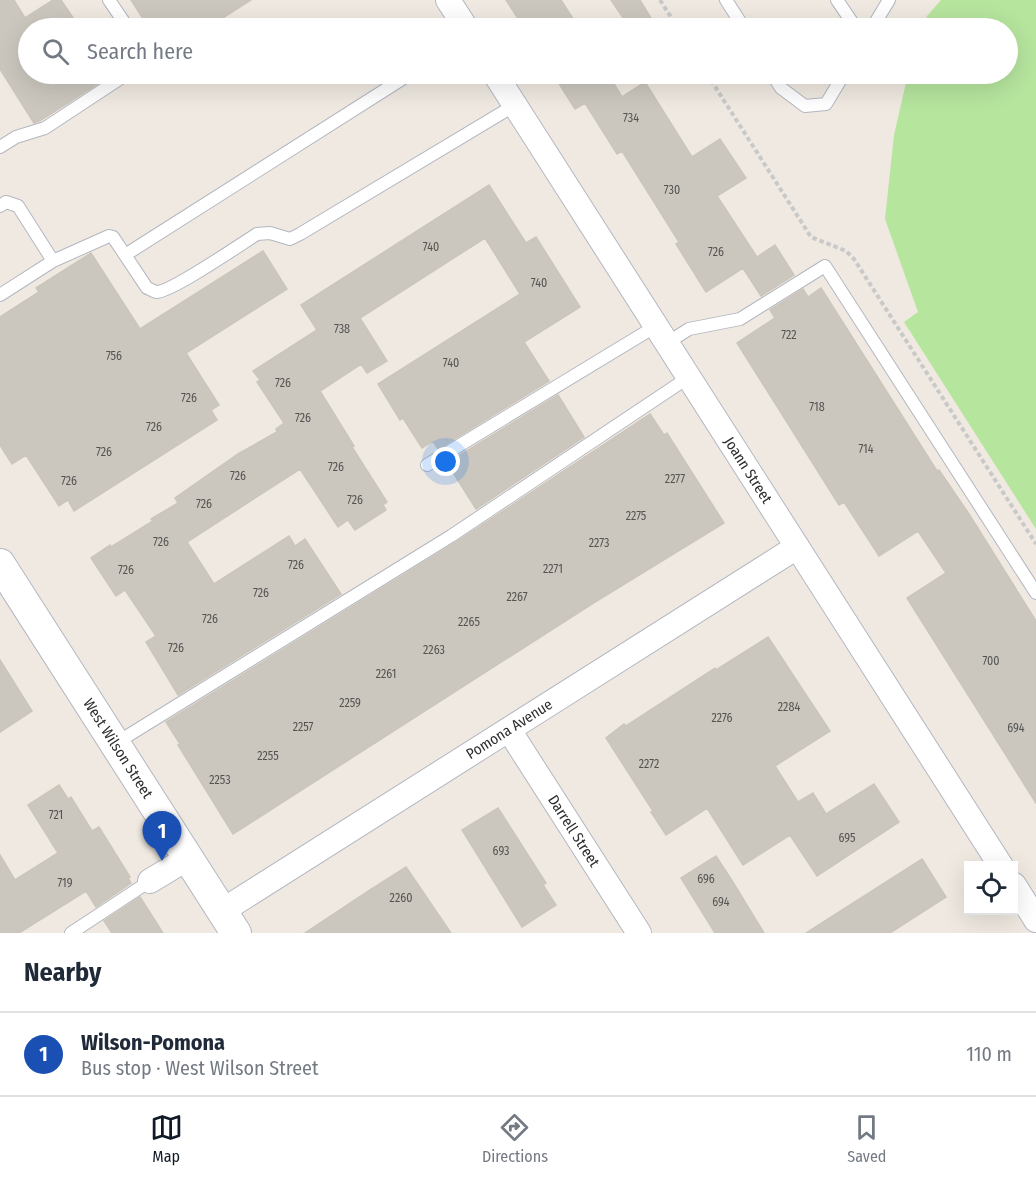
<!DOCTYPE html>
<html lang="en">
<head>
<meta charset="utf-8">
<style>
  :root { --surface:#fff; --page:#f6f6f7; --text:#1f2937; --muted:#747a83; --line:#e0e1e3; --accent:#111827 }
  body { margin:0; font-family:"Fira Sans Condensed",sans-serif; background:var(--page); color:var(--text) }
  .controls { position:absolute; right:18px; bottom:18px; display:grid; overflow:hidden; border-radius:0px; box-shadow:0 6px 24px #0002 }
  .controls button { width:54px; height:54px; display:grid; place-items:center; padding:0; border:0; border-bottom:2px solid var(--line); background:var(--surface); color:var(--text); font:30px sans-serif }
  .you { position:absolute; left:446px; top:462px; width:21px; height:21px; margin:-15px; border:4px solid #fff; border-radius:50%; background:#1a73e8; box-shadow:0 0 0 9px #1a73e833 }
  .badge { display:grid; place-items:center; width:39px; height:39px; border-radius:50%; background:var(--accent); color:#fff; font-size:20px; font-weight:700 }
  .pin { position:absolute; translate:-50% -50px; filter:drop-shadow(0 2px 3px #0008) }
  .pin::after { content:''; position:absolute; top:32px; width:21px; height:18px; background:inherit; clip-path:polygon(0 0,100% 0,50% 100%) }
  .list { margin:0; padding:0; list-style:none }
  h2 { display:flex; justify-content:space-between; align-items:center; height:78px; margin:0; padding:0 24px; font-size:26px }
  h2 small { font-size:20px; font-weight:400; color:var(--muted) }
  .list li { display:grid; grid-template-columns:39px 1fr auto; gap:18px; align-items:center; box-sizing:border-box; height:84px; padding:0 24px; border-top:2px solid var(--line) }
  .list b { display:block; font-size:22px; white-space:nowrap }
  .list p { margin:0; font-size:20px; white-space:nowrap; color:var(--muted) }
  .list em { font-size:20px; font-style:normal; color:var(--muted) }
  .icon { flex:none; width:33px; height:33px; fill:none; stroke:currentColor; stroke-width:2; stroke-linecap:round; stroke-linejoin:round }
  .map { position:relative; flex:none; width:1036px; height:933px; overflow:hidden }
  .search { position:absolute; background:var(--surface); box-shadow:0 6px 24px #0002; left:18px; right:18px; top:18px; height:66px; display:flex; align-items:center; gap:15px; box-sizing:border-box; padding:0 21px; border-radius:33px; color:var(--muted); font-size:22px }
  .sheet { height:162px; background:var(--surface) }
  nav { display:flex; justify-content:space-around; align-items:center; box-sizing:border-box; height:84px; border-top:2px solid var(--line); background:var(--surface); font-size:16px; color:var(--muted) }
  nav a { display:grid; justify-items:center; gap:3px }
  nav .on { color:var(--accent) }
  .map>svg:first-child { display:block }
  .green { fill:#b6e59e }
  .building { fill:#cbc7bf; stroke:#cbc5ba; stroke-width:1.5 }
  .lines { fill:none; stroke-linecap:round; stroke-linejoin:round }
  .service-casing { stroke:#b4b7c1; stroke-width:14 }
  .minor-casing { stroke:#b4b7c1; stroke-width:26 }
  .tertiary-casing { stroke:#b4b7c1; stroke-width:32 }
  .path { stroke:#c9c9c9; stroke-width:4; stroke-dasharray:4.5 3; stroke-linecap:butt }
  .service { stroke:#fff; stroke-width:12 }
  .minor { stroke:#fff; stroke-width:24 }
  .tertiary { stroke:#fff; stroke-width:30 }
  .labels { text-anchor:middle; stroke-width:4.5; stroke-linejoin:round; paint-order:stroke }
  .number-label { font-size:12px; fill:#555452 }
  .street-label { font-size:15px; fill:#2e2e2e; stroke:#fff }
</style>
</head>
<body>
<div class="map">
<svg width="1036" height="933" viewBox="0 0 1036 933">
  <rect width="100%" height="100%" fill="#efe9e1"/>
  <path class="green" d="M941 0H1036V529L904 322 918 312 885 219 894 135 908 74H1008V28H923L927 16Z"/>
  <path class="building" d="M0 0H14L25 18 53 0H61L80 28H28V74H113L41 120 34 123 0 69Z
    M131 0H251L207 28H149Z
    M506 0H561L579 28H524Z
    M611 0H640L657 28H630Z
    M553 74H608L622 97 645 82 692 157 720 139 746 178 717 196 757 257 775 245 794 275 761 296 743 268 706 292 676 244 679 242 622 151 617 154 585 103 575 109Z
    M489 185 526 243 536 237 580 307 524 342 549 381 438 449 433 441 422 448 403 418 400 420 378 384 520 294 485 238 360 318 387 361 367 373 361 364 320 391 354 446 352 447 387 502 383 505 386 510 355 530 348 520 338 527 300 469 187 542 214 584 289 536 295 546 305 539 341 594 178 695 146 642 156 636 125 590 116 596 91 558 110 545 111 547 153 521 151 519 178 503 175 498 238 454 277 432 276 429 284 423 257 382 260 380 253 371 317 330 301 305Z
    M263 251 287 289 186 353 219 405 211 410 217 420 74 511 68 500 59 506 26 455 12 464 0 445V317L39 292 36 288 91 253 140 329Z
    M821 288 937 471 939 470 969 514 1036 621V803L907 598 946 573 918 531 879 556 844 502 839 505 737 343 775 318 770 310 803 289 808 297Z
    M558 395 584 437 476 509 447 463Z
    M650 414 664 435 667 433 724 523 595 602 233 834 178 745 180 744 166 722 455 543Z
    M768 637 830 731 775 766 798 802 813 793 826 814 874 784 899 822 817 876 790 835 743 865 707 808 666 835 651 812 653 811 606 738 624 724 626 726 715 668 716 670Z
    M0 660 32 711 0 732Z
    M59 785 68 799 71 797 92 831 99 827 130 877 128 878 131 883 96 907 86 891 19 933H0V855L15 880 58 853 28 805Z
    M498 808 546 883 543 885 556 905 522 927 462 830Z
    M716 856 731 879 764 933H715L681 878Z
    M922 859 946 897 890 933H806Z
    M406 867 451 933H305L370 890Z
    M140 897 163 933H112L104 921Z"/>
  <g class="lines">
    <defs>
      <path id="service" d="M109 0 128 28
        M726 0 744 28
        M837 0 856 28
        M872 28 889 0
        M772 74 781 88 805 106 826 104 844 74
        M0 147 16 137 45 128 127 74
        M0 206 6 202 18 206 53 261 0 295
        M125 255 410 74
        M53 261 109 236 113 237 147 288C148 288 155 292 156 292 170 293 241 244 257 234L270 233 290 239 300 234 515 105
        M667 343 689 329 740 319 825 266 1036 593
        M427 465 656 326
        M116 743 451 536 689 377
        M71 933 150 881"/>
      <g id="minor">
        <path d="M448 0 466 28"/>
        <path id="s1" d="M495 74 1001 866"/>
        <path id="s2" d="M509 730 639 933"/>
        <path d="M150 881 188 858"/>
        <path d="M1014 885 1036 920"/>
        <path id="s3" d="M222 911 797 547"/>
      </g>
      <g id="tertiary">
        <path id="s4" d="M0 564 236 933"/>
      </g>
    </defs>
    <use href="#service" class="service-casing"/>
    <use href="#minor" class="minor-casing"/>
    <use href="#tertiary" class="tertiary-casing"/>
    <path class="path" d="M660 0 678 28
      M707 74 811 237 846 251 854 259 1036 544"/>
    <use href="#service" class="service"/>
    <use href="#minor" class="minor"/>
    <use href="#tertiary" class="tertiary"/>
  </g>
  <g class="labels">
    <g class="number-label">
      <text x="631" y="122">734</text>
      <text x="672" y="194">730</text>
      <text x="431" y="251">740</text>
      <text x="716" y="256">726</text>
      <text x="539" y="287">740</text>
      <text x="342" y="333">738</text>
      <text x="789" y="339">722</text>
      <text x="114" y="360">756</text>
      <text x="451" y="367">740</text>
      <text x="283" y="387">726</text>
      <text x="189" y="402">726</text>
      <text x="817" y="411">718</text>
      <text x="303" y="422">726</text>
      <text x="154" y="431">726</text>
      <text x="866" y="453">714</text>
      <text x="104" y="456">726</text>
      <text x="336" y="471">726</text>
      <text x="238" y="480">726</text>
      <text x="675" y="483">2277</text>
      <text x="69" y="485">726</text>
      <text x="355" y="504">726</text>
      <text x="204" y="508">726</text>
      <text x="636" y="520">2275</text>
      <text x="161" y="546">726</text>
      <text x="599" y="547">2273</text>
      <text x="296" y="569">726</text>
      <text x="553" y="573">2271</text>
      <text x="126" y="574">726</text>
      <text x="261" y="597">726</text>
      <text x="517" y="601">2267</text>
      <text x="210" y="623">726</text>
      <text x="469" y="626">2265</text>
      <text x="176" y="652">726</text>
      <text x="434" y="654">2263</text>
      <text x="991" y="665">700</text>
      <text x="386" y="678">2261</text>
      <text x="350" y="707">2259</text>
      <text x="789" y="711">2284</text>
      <text x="722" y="722">2276</text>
      <text x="303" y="731">2257</text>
      <text x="1016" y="732">694</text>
      <text x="268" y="760">2255</text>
      <text x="649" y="768">2272</text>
      <text x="220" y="784">2253</text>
      <text x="56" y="819">721</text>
      <text x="847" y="842">695</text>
      <text x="501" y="855">693</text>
      <text x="706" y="883">696</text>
      <text x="65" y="887">719</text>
      <text x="401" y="902">2260</text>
      <text x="721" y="906">694</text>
    </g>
    <g class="street-label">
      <text dy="5" stroke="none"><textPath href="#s1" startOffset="470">Joann Street</textPath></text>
      <text dy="5" stroke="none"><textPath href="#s3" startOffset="340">Pomona Avenue</textPath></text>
      <text dy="5" stroke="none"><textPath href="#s4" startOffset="219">West Wilson Street</textPath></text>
      <text dy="5" stroke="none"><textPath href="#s2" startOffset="120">Darrell Street</textPath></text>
    </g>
  </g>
</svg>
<div class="controls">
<button><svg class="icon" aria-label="locate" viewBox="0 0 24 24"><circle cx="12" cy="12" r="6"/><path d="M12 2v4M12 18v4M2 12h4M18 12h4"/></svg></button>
</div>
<div class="you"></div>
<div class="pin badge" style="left:162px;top:861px;background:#1a4fb4">1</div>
<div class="search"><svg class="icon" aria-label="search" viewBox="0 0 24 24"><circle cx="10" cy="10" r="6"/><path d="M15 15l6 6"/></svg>Search here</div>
</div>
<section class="sheet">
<h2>Nearby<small></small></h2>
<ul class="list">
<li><span class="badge" style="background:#1a4fb4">1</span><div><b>Wilson-Pomona</b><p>Bus stop · West Wilson Street</p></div><em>110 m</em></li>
</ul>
</section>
<nav>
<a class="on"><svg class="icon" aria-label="map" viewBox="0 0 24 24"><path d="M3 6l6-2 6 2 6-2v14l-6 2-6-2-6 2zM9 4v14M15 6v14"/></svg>Map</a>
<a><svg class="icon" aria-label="directions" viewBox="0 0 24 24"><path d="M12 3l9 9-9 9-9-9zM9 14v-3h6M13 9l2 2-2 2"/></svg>Directions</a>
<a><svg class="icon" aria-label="saved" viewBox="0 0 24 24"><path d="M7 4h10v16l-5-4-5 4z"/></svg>Saved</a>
</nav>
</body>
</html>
